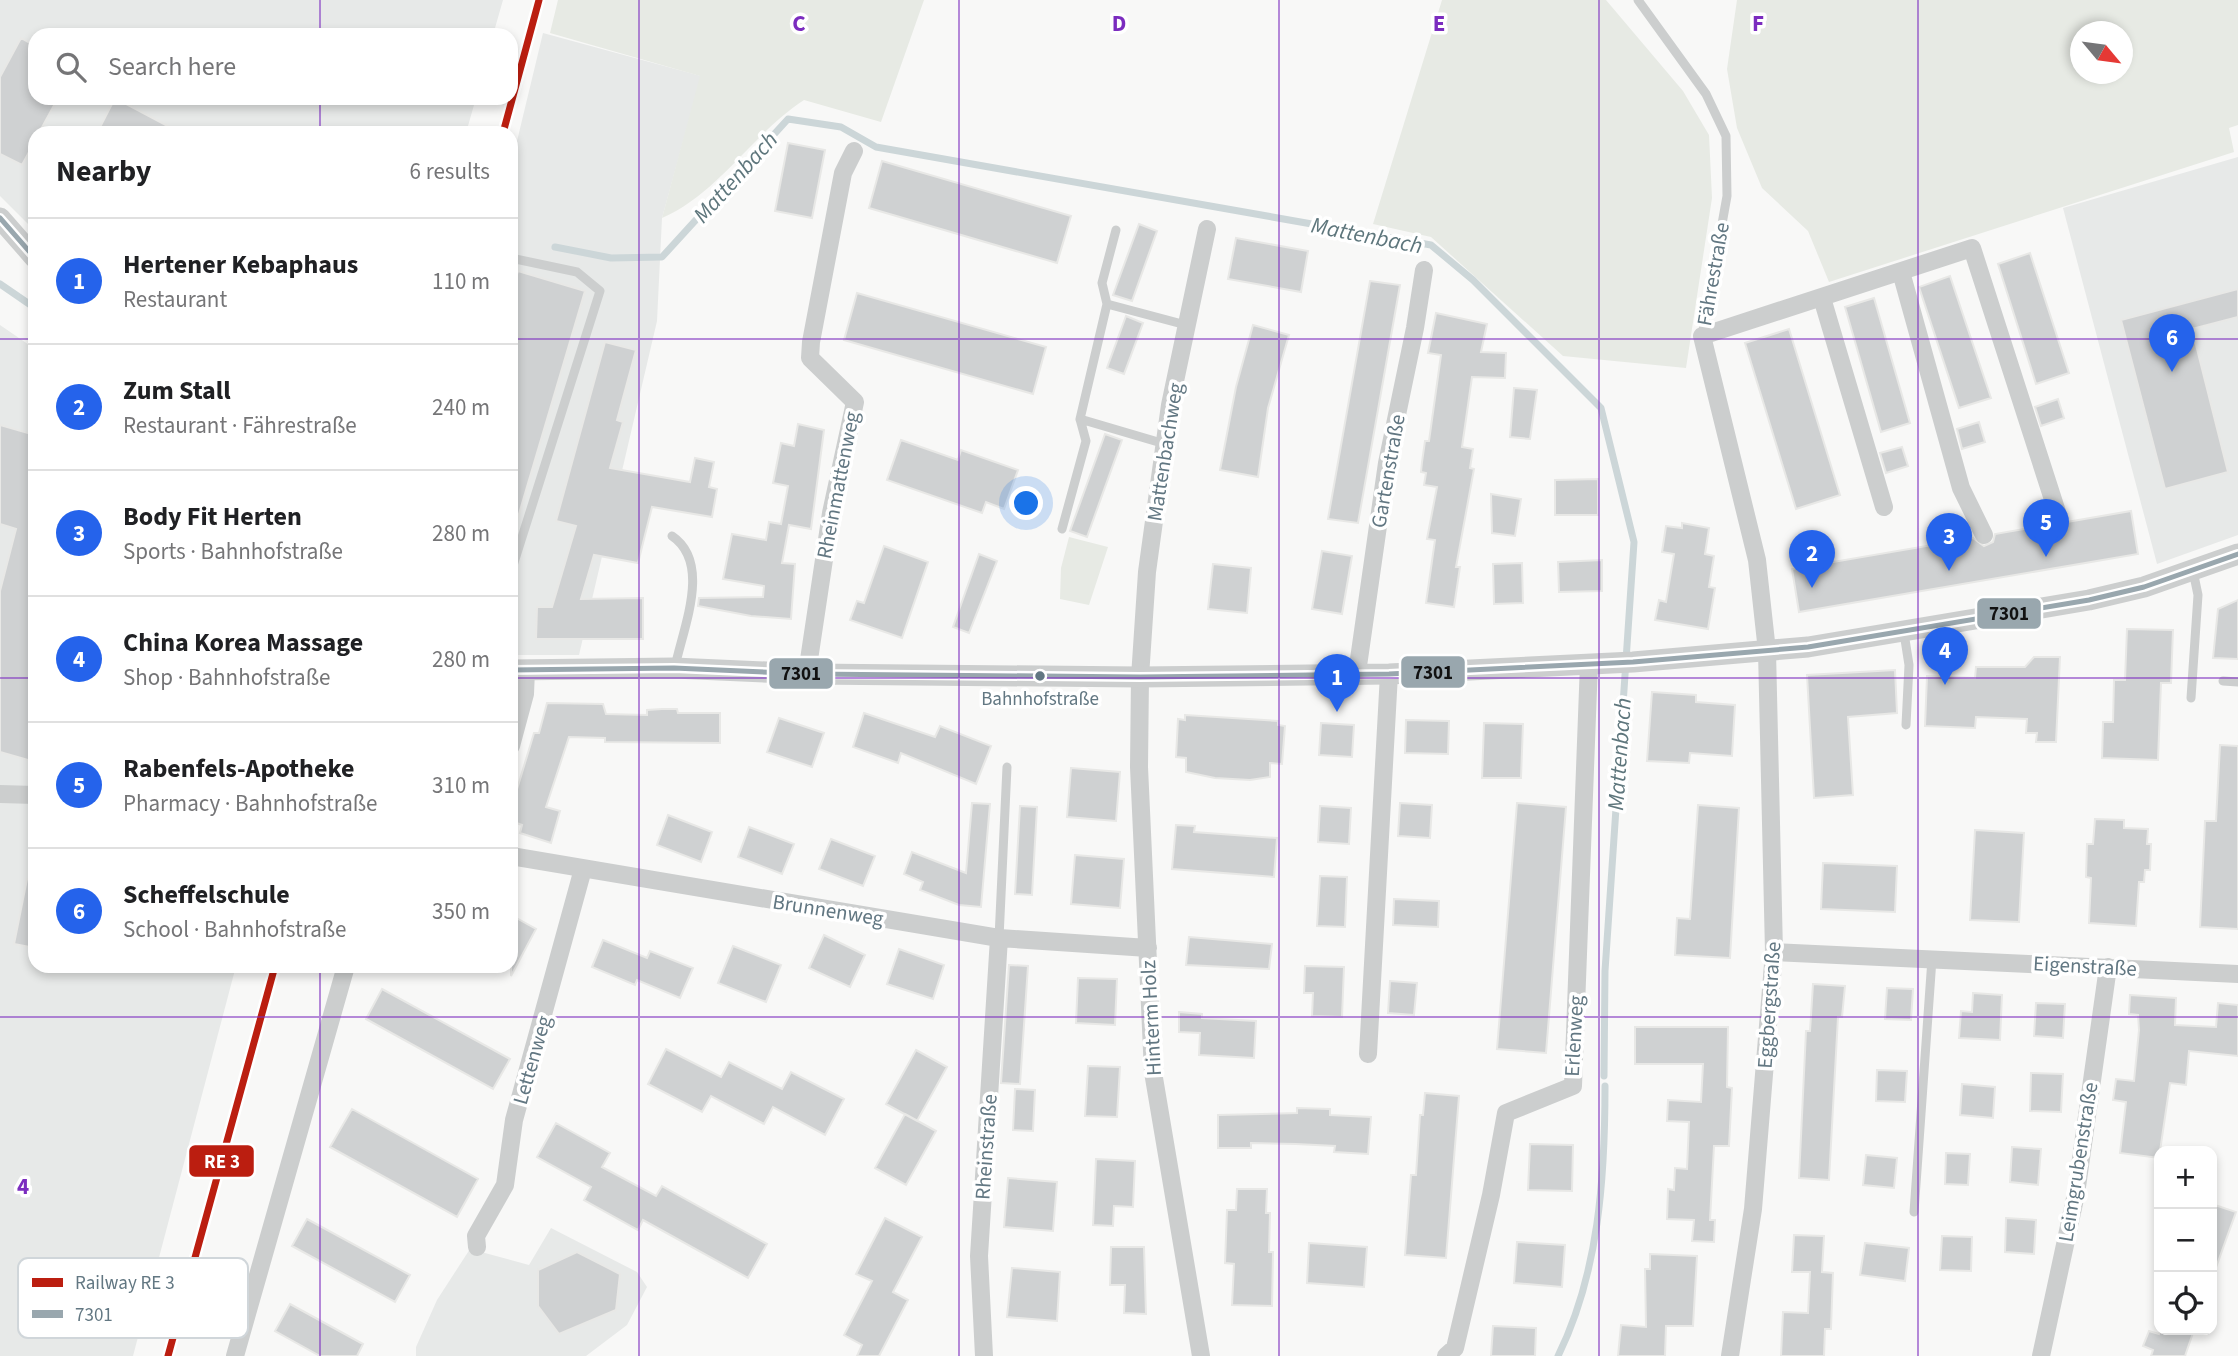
<!DOCTYPE html>
<html lang="en">
<head>
<meta charset="utf-8">
<style>
  :root { --surface:#fff; --page:#f2f2f2; --text:#202124; --muted:#757577; --line:#e0e0e0; --accent:#2563eb }
  body { margin:0; font-family:"Source Sans 3",sans-serif; background:var(--page); color:var(--text) }
  .controls { position:absolute; right:21px; bottom:21px; display:grid; overflow:hidden; border-radius:14px; box-shadow:0 4px 10px #0003 }
  .controls button { width:63px; height:63px; display:grid; place-items:center; padding:0; border:0; border-bottom:2px solid var(--line); background:var(--surface); color:var(--text); font:35px sans-serif }
  .compass { position:absolute; left:2070px; top:21px; width:63px; height:63px; border-radius:50%; background:var(--surface); box-shadow:0 4px 10px #0003; rotate:119deg }
  .you { position:absolute; left:1027px; top:504px; width:24px; height:24px; margin:-18px; border:5px solid #fff; border-radius:50%; background:#1a73e8; box-shadow:0 0 0 10px #1a73e833 }
  .badge { display:grid; place-items:center; width:46px; height:46px; border-radius:50%; background:var(--accent); color:#fff; font-size:23px; font-weight:700 }
  .pin { position:absolute; translate:-50% -58px; filter:drop-shadow(0 2px 4px #0008) }
  .pin::after { content:''; position:absolute; top:37px; width:24px; height:21px; background:inherit; clip-path:polygon(0 0,100% 0,50% 100%) }
  .list { margin:0; padding:0; list-style:none }
  h2 { display:flex; justify-content:space-between; align-items:center; height:91px; margin:0; padding:0 28px; font-size:30px }
  h2 small { font-size:23px; font-weight:400; color:var(--muted) }
  .list li { display:grid; grid-template-columns:46px 1fr auto; gap:21px; align-items:center; box-sizing:border-box; height:126px; padding:0 28px; border-top:2px solid var(--line) }
  .list b { display:block; font-size:26px; white-space:nowrap }
  .list p { margin:0; font-size:23px; white-space:nowrap; color:var(--muted) }
  .list em { font-size:23px; font-style:normal; color:var(--muted) }
  .icon { flex:none; width:38px; height:38px; fill:none; stroke:currentColor; stroke-width:2; stroke-linecap:round; stroke-linejoin:round }
  .map { position:relative; flex:none; width:2238px; height:1356px; overflow:hidden }
  .search { position:absolute; background:var(--surface); box-shadow:0 4px 10px #0003; left:28px; top:28px; width:490px; height:77px; display:flex; align-items:center; gap:18px; box-sizing:border-box; padding:0 24px; border-radius:21px; color:var(--muted); font-size:26px }
  .panel { position:absolute; background:var(--surface); box-shadow:0 4px 10px #0003; left:28px; top:126px; width:490px; height:847px; border-radius:21px }
  .map>svg:first-child { display:block }
  .built { fill:#e7e9e8 }
  .green { fill:#e7eae4; fill-rule:evenodd }
  .lines { fill:none; stroke-linecap:round; stroke-linejoin:round }
  .stream { stroke:#ccd6d8; stroke-width:7 }
  .building { fill:#cfd1d2; stroke:#e8e8e6; stroke-width:2 }
  .service { stroke:#cccece; stroke-width:9 }
  .minor { stroke:#cccece; stroke-width:18 }
  .tertiary { stroke:#cccece; stroke-width:21 }
  .bus-1-casing { stroke:#fff; stroke-width:10 }
  .bus-1 { stroke:#99a7ae; stroke-width:5 }
  .rail-1-casing { stroke:#fff; stroke-width:12 }
  .rail-1 { stroke:#bb1e10; stroke-width:7 }
  .grid { fill:none; stroke:#7b2cbf; stroke-width:2; stroke-opacity:0.55 }
  .bus-dot { fill:#627782; stroke:#fff; stroke-width:2.5 }
  .labels { text-anchor:middle; stroke-width:7; stroke-linejoin:round; paint-order:stroke }
  .bus-label { font-size:19px; fill:#627782; stroke:#fff }
  .street-label { font-size:21px; fill:#627782; stroke:#fff }
  .water-label { font-size:23px; font-style:italic; fill:#5e767c; stroke:#fff }
  .key { fill:#fff; stroke:#d0d6da; stroke-width:2 }
  .key-label { font-size:19px; fill:#627782 }
  .grid-label { font-size:23px; text-anchor:middle; font-weight:bold; fill:#7b2cbf; stroke:#fff; stroke-width:7; stroke-linejoin:round; paint-order:stroke }
  .line-badge { stroke:#fff; stroke-width:2.5 }
  .badge-label { font-size:19px; text-anchor:middle; font-weight:bold; fill:#fff }
  .pale-badge-label { font-size:19px; text-anchor:middle; font-weight:bold; fill:#111 }
</style>
</head>
<body>
<div class="map">
<svg width="2238" height="1356" viewBox="0 0 2238 1356">
  <rect width="100%" height="100%" fill="#f8f8f7"/>
  <path class="built" d="M0 0H503L493 35H35V98H476L466 133H35V231L0 196Z
    M543 33 701 76 662 218 657 321 579 655H511V166Z
    M2238 157V535L2157 564 2063 208Z
    M0 325 35 349V966H236L133 1356H0Z
    M551 1228 637 1272 647 1287 627 1325 586 1356H416V1347L437 1300 470 1249 529 1265Z"/>
  <path class="green" d="M558 0H924L881 122 804 100C753 133 718 194 662 218L700 76 550 33Z
    M1442 0H1606L1683 91 1709 135 1712 198 1686 368 1563 356 1431 237 1373 224Z
    M1737 0H2238V125L2229 128 2234 152 1829 282 1808 231 1762 188 1737 128 1727 69ZM2080 32H2122V74H2080Z
    M1069 537 1108 547 1089 605 1060 599 1061 568Z"/>
  <g class="lines">
    <path class="stream" d="M555 247 611 258 662 257 788 119 841 127 876 147 1431 245 1473 280 1601 408 1634 542 1605 971 1604 1076
      M0 284 35 308
      M1558 1356C1599 1273 1605 1177 1605 1086"/>
  </g>
  <path class="building" d="M21 38 35 46V98H58L39 133H35V141L22 165 0 154V77Z
    M115 98 181 133H97Z
    M788 143 825 150 812 218 775 211Z
    M882 161 1071 216 1057 263 869 208Z
    M1139 224 1157 231 1132 301 1113 295Z
    M1236 238 1308 251 1301 292 1228 279Z
    M2030 253 2069 373 2036 384 1998 264Z
    M518 271 585 291 516 524 511 523V295Z
    M1950 276 1991 398 1959 408 1919 287Z
    M1370 281 1400 285 1358 523 1328 519Z
    M2238 289V317L2192 329 2228 472 2165 489 2121 320Z
    M857 293 1046 347 1033 394 844 340Z
    M1874 298 1910 423 1881 432 1845 307Z
    M1436 313 1487 324 1481 352 1506 353 1505 378 1472 377 1462 447 1473 449 1470 468 1474 469 1456 567H1460L1454 607 1426 603 1435 540 1427 539 1437 487 1424 485 1426 473 1421 472 1422 462 1425 441H1429L1441 355 1428 353Z
    M1126 316 1143 323 1124 374 1107 368Z
    M1253 325 1289 335 1268 408 1258 477 1220 470 1236 387Z
    M1789 329 1840 495 1796 509 1745 343Z
    M605 342 636 350 617 420 623 422 610 468 690 482 695 458 714 462 709 487 717 489 712 517 652 507 638 563 594 555 581 599 643 598V639H536L537 607H552L576 526 556 521Z
    M1514 388 1537 390 1530 439 1510 437Z
    M2058 399 2064 418 2041 426 2035 407Z
    M1979 422 1985 442 1962 449 1957 429Z
    M798 424 824 430 811 529 789 525 782 563 795 564 791 619 751 616 698 606 699 598 763 597 764 586 723 579 732 534 766 540 769 522 781 524 788 486 773 483 781 443 794 446Z
    M0 425 35 435V762L0 752V591L16 529 0 524Z
    M1105 434 1122 440 1087 537 1070 531Z
    M901 440 958 460 961 450 1018 470 1004 509 986 502 982 513 887 480Z
    M1902 447 1908 466 1886 473 1880 453Z
    M1598 479V515H1555V480Z
    M1491 494 1521 499 1515 536 1492 533Z
    M2131 511 2138 554 1799 612 1792 569 1973 538 1984 546 1993 542 1995 534 2052 524 2061 526 2067 522Z
    M1682 523 1709 528 1705 554 1714 556 1709 587 1715 588 1708 629 1655 620 1659 600 1666 602 1674 554 1662 552 1666 526 1682 528Z
    M884 546 928 562 902 638 850 620 857 601 864 603Z
    M1322 551 1352 556 1342 614 1312 609Z
    M979 554 997 561 969 633 953 627Z
    M1602 560V591L1559 592 1558 562Z
    M1522 563 1523 603 1494 604 1493 564Z
    M1213 564 1251 568 1247 613 1208 609Z
    M2238 600V659L2213 658 2218 609Z
    M2127 629 2173 630 2171 683H2161L2158 760 2102 758 2103 722H2113L2114 680H2125Z
    M2034 657H2060L2056 742H2036L2037 733H2026L2027 719 1976 717 1975 728 1925 726 1927 676 1975 678 1976 667H2025Z
    M1895 670 1897 713 1848 717 1853 795 1814 798 1807 675Z
    M1652 692 1696 695V702L1735 705 1732 756 1690 753 1689 763 1647 761Z
    M547 703 603 704 606 714 647 715V710L662 709H677L678 713H720V743L605 742V738L569 737 546 807 560 811 551 843 520 833 522 825 511 821V809L534 733H539Z
    M864 713 935 737 940 726 991 746 976 784 901 753 898 763 853 747Z
    M1185 715 1278 721V725L1285 726 1282 764 1270 763V777L1250 780 1215 778 1186 772V758L1176 757 1178 719 1185 720Z
    M779 718 824 733 812 767 767 752Z
    M1406 720 1449 721 1448 754 1405 753Z
    M1321 723 1354 725 1352 757 1319 755Z
    M1484 723 1523 724 1521 778H1482Z
    M2220 745 2238 746V929L2200 927 2205 821H2216Z
    M1071 768 1120 772 1116 821 1067 817Z
    M972 803 990 804 981 907 959 905 920 890 923 882 904 874 912 852 966 873Z
    M1400 803 1432 805 1430 838 1398 836Z
    M1517 803 1566 807 1546 1053 1497 1049Z
    M1698 805 1739 808 1730 958 1675 955 1677 918 1690 919Z
    M1020 806 1037 807 1032 895 1015 894Z
    M1320 806 1351 808 1349 844 1318 842Z
    M668 815 712 832 701 862 657 845Z
    M2095 819 2124 820V828L2148 829 2147 844H2151L2150 870H2145L2144 882H2139L2136 926 2089 923 2091 878 2086 877 2087 844H2093Z
    M1176 825 1195 826 1194 832 1277 838 1274 877 1172 869Z
    M749 827 794 844 782 874 738 857Z
    M1975 830 2024 833 2019 922 1970 920Z
    M831 839 875 856 863 886 819 869Z
    M1075 855 1124 859 1120 908 1071 904Z
    M1823 863 1897 866 1895 912 1821 909Z
    M1320 876 1347 877 1345 927 1317 926Z
    M27 879 35 880V948L14 944Z
    M1394 899 1439 901 1438 927 1393 925Z
    M511 915 536 929 511 976Z
    M824 935 865 955 850 987 809 968Z
    M1189 937 1272 944 1269 969 1186 965Z
    M603 940 647 958 650 951 693 968 680 998 637 980 635 985 592 967Z
    M733 946 781 965 766 1002 718 983Z
    M899 949 944 965 933 999 887 984Z
    M1009 965 1028 966 1020 1084 1001 1083Z
    M1305 966 1344 967 1342 1017 1312 1016 1313 993H1304Z
    M1078 978 1117 979 1115 1025 1076 1023Z
    M1390 981 1417 983 1414 1015 1388 1013Z
    M1813 984 1845 986 1842 1017H1838L1829 1180 1799 1178 1806 1031H1810Z
    M1887 988 1913 989 1911 1020 1885 1019Z
    M382 989 510 1059 493 1089 366 1019Z
    M1973 993 2002 995 2000 1040 1959 1038 1961 1011 1972 1012Z
    M2130 995 2176 998 2175 1025 2216 1027 2218 1003 2238 1005V1056L2189 1051 2186 1085 2170 1083 2159 1158 2120 1153 2126 1102 2113 1100 2116 1079 2134 1081 2139 1030 2138 1015 2129 1014Z
    M2036 1003 2065 1004 2063 1038 2034 1036Z
    M1179 1012 1202 1014V1018L1256 1021 1254 1058 1199 1055 1200 1033 1179 1032Z
    M1635 1027H1728L1727 1087 1732 1088 1729 1146H1714L1710 1220H1715L1714 1242 1692 1241 1694 1220 1667 1219 1668 1189 1674 1190 1675 1168 1687 1169 1689 1122 1667 1121 1668 1100 1701 1102 1703 1064H1635Z
    M666 1049 721 1077 729 1062 782 1089 791 1072 844 1099 825 1135 773 1107 764 1124 711 1096 702 1112 648 1084Z
    M916 1050 947 1067 917 1121 886 1104Z
    M1088 1066 1120 1067 1117 1117 1085 1116Z
    M1877 1070 1907 1071 1905 1102 1876 1101Z
    M2031 1073 2063 1074 2061 1112 2030 1111Z
    M1962 1084 1995 1087 1993 1118 1960 1115Z
    M1015 1089 1035 1090 1033 1131 1013 1130Z
    M1425 1093 1459 1096 1446 1258 1405 1255 1411 1175H1416L1420 1115H1423Z
    M1297 1108 1330 1109V1115L1371 1117 1368 1154 1334 1152 1335 1146 1296 1144 1251 1143V1148H1218V1115L1297 1113Z
    M352 1109 478 1179 457 1217 330 1147Z
    M905 1114 936 1131 906 1185 875 1168Z
    M556 1123 610 1153 602 1167 656 1196 662 1186 767 1244 748 1278 643 1220 638 1230 584 1200 591 1187 537 1157Z
    M1530 1144 1573 1145 1572 1191 1528 1190Z
    M2012 1147 2041 1149 2038 1185 2010 1182Z
    M1946 1153 1970 1154 1968 1185 1945 1184Z
    M1866 1155 1897 1158 1894 1188 1863 1185Z
    M1096 1159 1135 1161 1133 1207 1114 1206 1113 1226 1093 1225Z
    M1008 1178 1057 1182 1053 1231 1004 1227Z
    M1237 1189H1267L1266 1213H1270L1269 1252H1273L1272 1306 1232 1305 1234 1264 1225 1263 1227 1210H1236Z
    M2212 1204 2236 1212 2214 1273H2212Z
    M885 1218 922 1237 893 1292 908 1300 879 1356H857L862 1345 844 1335 872 1281 856 1274Z
    M2006 1218 2036 1220 2034 1254 2005 1252Z
    M307 1219 410 1275 395 1302 292 1246Z
    M1794 1235 1824 1236 1822 1272 1833 1273 1831 1329H1825L1824 1356H1781L1783 1312 1808 1313 1810 1272H1792Z
    M1942 1236 1972 1237 1971 1271 1940 1270Z
    M1517 1242 1565 1245 1562 1287 1514 1283Z
    M1309 1243 1367 1247 1364 1287 1307 1283Z
    M1865 1243 1909 1248 1905 1281 1860 1275Z
    M1111 1247H1144L1146 1314 1124 1313 1125 1285H1110Z
    M577 1252 620 1274 616 1310 559 1334 538 1306V1270Z
    M1650 1254 1697 1256 1693 1326H1666L1665 1356H1618L1621 1325 1646 1327 1645 1269H1650Z
    M1012 1268 1060 1272 1057 1321 1007 1317Z
    M290 1304 363 1344 357 1356H320L275 1331Z
    M1493 1326 1536 1328 1535 1356H1491Z
    M2161 1330H2194L2185 1356H2151L2153 1350 2143 1346 2149 1331 2159 1334Z"/>
  <g class="lines">
    <path class="service" d="M1638 0 1706 94 1726 136 1727 196 1702 336
      M511 258 577 272 600 291 511 572
      M1107 304 1102 283 1116 230
      M1165 444 1080 419 1107 304 1186 325
      M1062 529 1086 441 1080 419
      M672 536C712 563 683 628 675 667
      M1904 633 1909 665 1906 725
      M2223 681 2238 682
      M2191 698 2198 595 2193 571
      M999 938 1007 767
      M1914 1212 1932 959"/>
    <path class="minor" d="M1901 272 1961 488 1984 535
      M1822 298 1884 507
      M807 673 831 513 855 402 810 358 811 342 843 173 854 151
      M1357 673 1387 463 1415 328 1424 270
      M511 746 525 694 526 670
      M0 794 35 795
      M511 856 999 938 1148 948
      M1774 952 2238 974
      M1368 1054 1389 674
      M477 1247 476 1236 505 1185 514 1120 583 869
      M235 1356 346 966
      M984 1356 979 1256 999 938
      M1201 1356 1153 1072 1139 767 1140 677 1147 572 1170 405 1207 229
      M1446 1356 1455 1348 1491 1195 1506 1113 1573 1086 1589 663
      M1730 1356 1753 1209 1774 952 1767 651 1757 560 1702 336 1972 248 2058 515
      M2041 1356 2076 1194 2108 967"/>
    <path class="tertiary" d="M0 218 35 258
      M511 670 674 668 810 674 1140 677 1389 674 1633 662 1808 647 2089 600 2144 587 2238 554"/>
    <defs>
      <path id="bus-1" d="M0 218 35 258
        M511 670 674 668 810 674 1140 677 1389 674 1633 662 1808 647 2089 600 2144 587 2238 554"/>
    </defs>
    <use href="#bus-1" class="bus-1-casing"/>
    <use href="#bus-1" class="bus-1"/>
    <defs>
      <path id="rail-1" d="M503 133 539 0
        M168 1356 275 966"/>
    </defs>
    <use href="#rail-1" class="rail-1-casing"/>
    <use href="#rail-1" class="rail-1"/>
  </g>
  <path class="grid" d="M320 0V35M639 0V1356M959 0V1356M1279 0V1356M1599 0V1356M1918 0V1356M320 98V133M0 339H35M511 339H2238M0 678H35M511 678H2238M320 966V1356M0 1017H2238"/>
  <circle class="bus-dot" cx="1040" cy="676" r="6"/>
  <g class="labels">
    <g class="bus-label">
      <text x="1040" y="705">Bahnhofstraße</text>
    </g>
    <g class="street-label">
      <text transform="translate(1713 274) rotate(-80)" y="7">Fährestraße</text>
      <text transform="translate(1165 452) rotate(-81)" y="7">Mattenbachweg</text>
      <text transform="translate(1388 471) rotate(-80)" y="7">Gartenstraße</text>
      <text transform="translate(838 485) rotate(-79)" y="7">Rheinmattenweg</text>
      <text transform="translate(828 910) rotate(9)" y="7">Brunnenweg</text>
      <text transform="translate(2085 966) rotate(3)" y="7">Eigenstraße</text>
      <text transform="translate(1769 1005) rotate(-86)" y="7">Eggbergstraße</text>
      <text transform="translate(1151 1018) rotate(-93)" y="7">Hinterm Holz</text>
      <text transform="translate(1574 1036) rotate(-87)" y="7">Erlenweg</text>
      <text transform="translate(532 1060) rotate(-74)" y="7">Lettenweg</text>
      <text transform="translate(986 1147) rotate(-86)" y="7">Rheinstraße</text>
      <text transform="translate(2078 1162) rotate(-81)" y="7">Leimgrubenstraße</text>
    </g>
    <g class="water-label">
      <text transform="translate(735 177) rotate(-48)" y="8">Mattenbach</text>
      <text transform="translate(1367 235) rotate(11)" y="8">Mattenbach</text>
      <text transform="translate(1619 754) rotate(-86)" y="8">Mattenbach</text>
    </g>
  </g>
  <rect x="18" y="1258" width="230" height="80" rx="10" class="key"/>
  <rect x="32" y="1278" width="31" height="9" fill="#bb1e10"/>
  <rect x="32" y="1310" width="31" height="8" fill="#99a7ae"/>
  <g class="key-label">
    <text x="75" y="1289">Railway RE 3</text>
    <text x="75" y="1321">7301</text>
  </g>
  <g class="grid-label">
    <text x="799" y="31">C</text>
    <text x="1119" y="31">D</text>
    <text x="1439" y="31">E</text>
    <text x="1758" y="31">F</text>
    <text x="23" y="1194">4</text>
  </g>
  <g class="line-badge">
    <rect x="1976" y="597" width="66" height="33" rx="7" fill="#99a7ae"/>
    <rect x="1400" y="655" width="66" height="34" rx="7" fill="#99a7ae"/>
    <rect x="768" y="657" width="66" height="33" rx="7" fill="#99a7ae"/>
    <rect x="188" y="1144" width="67" height="34" rx="7" fill="#bb1e10"/>
  </g>
  <g class="badge-label">
    <text x="222" y="1168">RE 3</text>
  </g>
  <g class="pale-badge-label">
    <text x="2009" y="620">7301</text>
    <text x="1433" y="679">7301</text>
    <text x="801" y="680">7301</text>
  </g>
</svg>
<div class="controls">
<button>+</button>
<button>−</button>
<button><svg class="icon" aria-label="locate" viewBox="0 0 24 24"><circle cx="12" cy="12" r="6"/><path d="M12 2v4M12 18v4M2 12h4M18 12h4"/></svg></button>
</div>
<svg class="compass" viewBox="-18 -18 36 36"><path d="M0-13l5 13h-10z" fill="#e53935"/><path d="M0 13l5-13h-10z" fill="#757577"/></svg>
<div class="you"></div>
<div class="pin badge" style="left:1337px;top:712px">1</div>
<div class="pin badge" style="left:1812px;top:588px">2</div>
<div class="pin badge" style="left:1949px;top:571px">3</div>
<div class="pin badge" style="left:1945px;top:685px">4</div>
<div class="pin badge" style="left:2046px;top:557px">5</div>
<div class="pin badge" style="left:2172px;top:372px">6</div>
<div class="search"><svg class="icon" aria-label="search" viewBox="0 0 24 24"><circle cx="10" cy="10" r="6"/><path d="M15 15l6 6"/></svg>Search here</div>
<section class="panel">
<h2>Nearby<small>6 results</small></h2>
<ul class="list">
<li><span class="badge">1</span><div><b>Hertener Kebaphaus</b><p>Restaurant</p></div><em>110 m</em></li>
<li><span class="badge">2</span><div><b>Zum Stall</b><p>Restaurant · Fährestraße</p></div><em>240 m</em></li>
<li><span class="badge">3</span><div><b>Body Fit Herten</b><p>Sports · Bahnhofstraße</p></div><em>280 m</em></li>
<li><span class="badge">4</span><div><b>China Korea Massage</b><p>Shop · Bahnhofstraße</p></div><em>280 m</em></li>
<li><span class="badge">5</span><div><b>Rabenfels-Apotheke</b><p>Pharmacy · Bahnhofstraße</p></div><em>310 m</em></li>
<li><span class="badge">6</span><div><b>Scheffelschule</b><p>School · Bahnhofstraße</p></div><em>350 m</em></li>
</ul>
</section>
</div>
</body>
</html>
